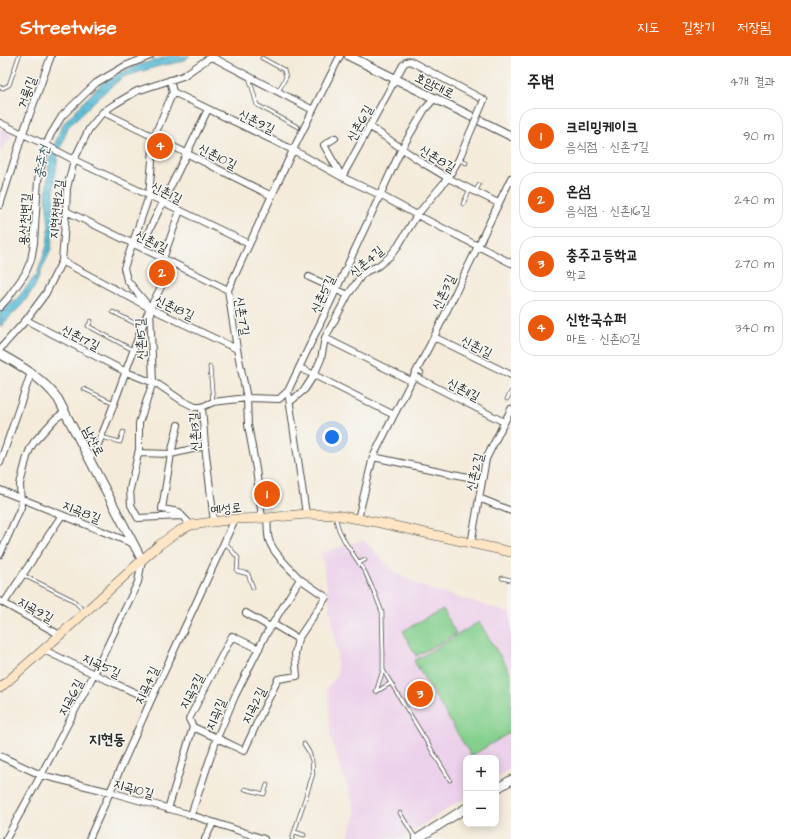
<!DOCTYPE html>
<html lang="ko">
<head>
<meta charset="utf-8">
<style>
  :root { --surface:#fff; --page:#f6f6f6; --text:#222; --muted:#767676; --line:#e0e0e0; --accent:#ea580c }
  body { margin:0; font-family:"Architects Daughter","Poor Story",sans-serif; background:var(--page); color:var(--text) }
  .controls { position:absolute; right:12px; bottom:12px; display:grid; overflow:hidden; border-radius:8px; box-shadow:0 2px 10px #0003 }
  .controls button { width:36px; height:36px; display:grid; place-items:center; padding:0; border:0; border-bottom:1px solid var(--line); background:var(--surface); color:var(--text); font:20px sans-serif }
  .you { position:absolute; left:332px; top:381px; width:14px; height:14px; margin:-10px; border:3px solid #fff; border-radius:50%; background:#1a73e8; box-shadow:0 0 0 6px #1a73e833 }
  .badge { display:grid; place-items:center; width:26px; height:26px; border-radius:50%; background:var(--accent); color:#fff; font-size:13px; font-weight:700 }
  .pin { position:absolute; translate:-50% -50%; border:2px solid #fff; box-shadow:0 1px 4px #0006 }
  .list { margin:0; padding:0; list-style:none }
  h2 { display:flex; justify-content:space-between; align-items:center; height:52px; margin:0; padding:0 16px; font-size:17px }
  h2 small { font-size:13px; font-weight:400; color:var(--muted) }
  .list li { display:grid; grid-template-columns:26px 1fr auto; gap:12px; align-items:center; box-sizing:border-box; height:56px; margin:0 8px 8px; padding:0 8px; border:1px solid var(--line); border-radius:16px }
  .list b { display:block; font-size:15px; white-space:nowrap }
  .list p { margin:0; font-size:13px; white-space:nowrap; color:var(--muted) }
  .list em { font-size:13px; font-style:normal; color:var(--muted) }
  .map { position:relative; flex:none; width:511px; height:783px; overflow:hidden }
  header { display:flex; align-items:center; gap:24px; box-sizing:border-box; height:56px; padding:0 20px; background:var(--accent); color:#fff }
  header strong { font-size:19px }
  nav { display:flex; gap:22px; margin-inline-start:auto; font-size:14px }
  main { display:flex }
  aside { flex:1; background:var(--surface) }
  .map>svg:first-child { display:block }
  .built { fill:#ecd1ea }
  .park { fill:#84cf8d; stroke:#587d5c }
  .water { fill:url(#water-waves); stroke:#427482 }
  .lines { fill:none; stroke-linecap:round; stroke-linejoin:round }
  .service-casing { stroke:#494845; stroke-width:4.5 }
  .minor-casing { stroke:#494845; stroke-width:8 }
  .tertiary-casing { stroke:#494845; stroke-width:10 }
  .secondary-casing { stroke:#494845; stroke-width:10 }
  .service { stroke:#fff; stroke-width:3 }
  .minor { stroke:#fff; stroke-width:6 }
  .tertiary { stroke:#fff; stroke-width:8 }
  .secondary { stroke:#fde5c5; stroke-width:9 }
  .minor-bridge-casing { stroke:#494845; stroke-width:8; stroke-linecap:butt }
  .minor-bridge { stroke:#fff; stroke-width:6 }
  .labels { text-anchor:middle; stroke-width:3; stroke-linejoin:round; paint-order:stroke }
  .street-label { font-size:13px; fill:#2b2b2b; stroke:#f6f6f2 }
  .water-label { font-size:14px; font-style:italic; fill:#39575f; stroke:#f6f6f2 }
  .quarter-label { font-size:15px; font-weight:bold; fill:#2b2b2b; stroke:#f6f6f2 }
</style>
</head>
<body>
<header>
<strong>Streetwise</strong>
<nav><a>지도</a><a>길찾기</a><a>저장됨</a></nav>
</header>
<main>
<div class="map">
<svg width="511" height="783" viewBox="0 0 511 783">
  <defs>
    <pattern id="water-waves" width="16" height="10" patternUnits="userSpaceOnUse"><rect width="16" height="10" fill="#5abdd8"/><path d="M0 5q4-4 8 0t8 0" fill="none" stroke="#4b9aaf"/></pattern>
  </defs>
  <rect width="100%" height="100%" fill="#f6f6f2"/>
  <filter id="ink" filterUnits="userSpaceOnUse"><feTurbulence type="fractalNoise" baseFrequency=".025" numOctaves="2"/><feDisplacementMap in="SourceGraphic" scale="8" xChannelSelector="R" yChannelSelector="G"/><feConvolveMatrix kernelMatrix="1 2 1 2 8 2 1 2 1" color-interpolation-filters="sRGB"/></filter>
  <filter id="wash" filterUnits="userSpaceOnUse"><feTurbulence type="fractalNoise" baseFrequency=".012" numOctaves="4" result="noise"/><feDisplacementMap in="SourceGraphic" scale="16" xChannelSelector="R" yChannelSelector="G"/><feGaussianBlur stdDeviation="0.9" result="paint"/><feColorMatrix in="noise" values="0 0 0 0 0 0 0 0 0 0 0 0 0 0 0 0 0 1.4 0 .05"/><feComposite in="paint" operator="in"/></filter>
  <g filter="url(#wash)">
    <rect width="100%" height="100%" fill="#f4ebda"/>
    <path class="built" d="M0 72 12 78 0 97Z
      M363 484 397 518 428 533 511 557V712L496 722V702H466V741L400 783H348L356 756 330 680 329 645 327 632 338 619 337 597 322 497Z"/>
    <path class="park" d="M443 553 456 578 416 600 403 575Z
      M479 566 511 618V676L471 700 414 605Z"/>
    <path class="water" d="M169 0H190L181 6 159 10 123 21 101 39 68 71 58 99 54 130V170L51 193 34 232 22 249 0 271V256L16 244 37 218 47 189 49 171 46 142 49 104 62 69 92 37 106 24 133 11Z"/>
  </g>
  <g filter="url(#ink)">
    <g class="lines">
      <defs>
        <path id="service" d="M262 2 284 14 286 21 278 36
          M249 21 257 49 298 71
          M0 31 3 32 9 29 19 0
          M459 103 466 107
          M475 136 479 129
          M463 148 470 133
          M113 256 142 271
          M91 265 88 270 133 294
          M210 311 213 346
          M417 314 422 317
          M84 333 114 347
          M507 343 511 336
          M101 381 120 386 123 376
          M335 461 339 474 345 486 365 516 375 538 382 556 383 597V614L450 724
          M225 486 238 502 237 515 248 518 253 532
          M359 507 365 504
          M23 519 73 544 84 555
          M502 522 511 524
          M383 614 376 636 391 627
          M245 733 264 738 267 729
          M400 757 416 783
          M295 776 304 779
          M292 783 313 718 312 705 309 696 304 688"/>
        <path id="minor" d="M212 1 313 54
          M170 24 173 36 293 94 342 121 380 139 417 159 511 207
          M173 36 154 81 149 140 124 212 127 224 150 252 153 326 139 367V394L130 433 131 449 138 462 182 460 191 469
          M103 56 154 81 272 140
          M0 67 46 89 74 104 163 146 249 188
          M369 70 423 107 448 122 498 147
          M335 82 324 89 342 121
          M342 121 403 9 406 6 410 5 484 44
          M0 149 23 77 51 0
          M66 155 228 234
          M141 191 187 97 208 53
          M163 203 180 154
          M62 205 150 252 237 293
          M309 221 348 239
          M0 251 8 242 25 218 31 204 34 187 38 124 46 89 51 78 62 60 96 27 125 10 150 0
          M26 264 126 316 159 329 181 344 195 351H202L213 346 247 342 279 343 288 335
          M434 281 511 319
          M325 282 411 325
          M0 293 26 264 46 237 62 205 66 155 67 132 74 104 89 73 103 56 115 48 137 35 183 20 212 0
          M300 312 394 359
          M414 320 504 366
          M290 346 305 333 314 319 321 303 325 282 348 239 361 220 367 215 378 210 389 201 398 190 417 159 448 122 459 103 467 84
          M202 351 205 390 214 466
          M178 369 171 398 162 453 179 456 182 460
          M138 397 171 398 205 390
          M373 401 482 424
          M89 402 95 396 109 361 142 271 150 252 173 208
          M0 407 31 317
          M0 434 134 488
          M479 442 511 455
          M306 458 288 335 336 234 402 92 425 53 435 42
          M262 462 256 413 248 369 247 342 237 293 228 234 293 94 340 0
          M358 463 373 401 394 359 434 281 511 122
          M471 488 486 403 511 353
          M0 498 21 451 20 428 27 401 30 393 34 386 55 363 65 356
          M0 545 60 579
          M4 547 62 459
          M246 557 270 571
          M273 568 298 583
          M44 594 94 618 151 644
          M193 671 217 682 244 695 263 654 278 623 297 620 295 597 298 583 326 541 300 523
          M0 700 41 719 110 736 191 759 264 783
          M168 753 193 671 189 663 232 580 259 593
          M191 759 217 682 235 640 265 580 300 523C290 513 273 497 269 484 267 477 268 469 267 462
          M6 783 41 719 94 618 138 526 142 504
          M89 783 151 644 235 463
          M205 783 213 767"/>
        <path id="tertiary" d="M349 0 511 80
          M0 298C22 310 43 323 58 343L142 504
          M496 733 511 724
          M417 783 466 752"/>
        <path id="secondary" d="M0 632 60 579 142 504 159 489 177 476 191 469 235 463 267 462 306 458 335 459 376 466 511 496"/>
      </defs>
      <use href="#service" class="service-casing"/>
      <use href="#minor" class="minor-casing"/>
      <use href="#tertiary" class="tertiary-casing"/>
      <use href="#secondary" class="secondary-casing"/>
      <use href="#service" class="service"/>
      <use href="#minor" class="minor"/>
      <use href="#tertiary" class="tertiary"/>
      <use href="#secondary" class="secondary"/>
      <defs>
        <path id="minor-bridge" d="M467 84 484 44"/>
      </defs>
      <use href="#minor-bridge" class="minor-bridge-casing"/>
      <use href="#minor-bridge" class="minor-bridge"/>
    </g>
  </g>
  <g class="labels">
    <g class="street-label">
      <text transform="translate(435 29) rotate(26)" y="5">호암대로</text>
      <text transform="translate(26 36) rotate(-70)" y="5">거룡1길</text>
      <text transform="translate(257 65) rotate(26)" y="5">신촌9길</text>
      <text transform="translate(359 67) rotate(-61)" y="5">신촌6길</text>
      <text transform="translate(218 100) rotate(27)" y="5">신촌10길</text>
      <text transform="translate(438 102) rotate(31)" y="5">신촌8길</text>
      <text transform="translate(167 136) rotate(26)" y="5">신촌1길</text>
      <text transform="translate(56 153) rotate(-84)" y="5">지현천변2길</text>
      <text transform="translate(24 163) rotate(-86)" y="5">용산천변길</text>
      <text transform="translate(152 185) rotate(27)" y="5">신촌11길</text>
      <text transform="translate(366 205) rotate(-41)" y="5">신촌4길</text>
      <text transform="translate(443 236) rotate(-64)" y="5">신촌3길</text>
      <text transform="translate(322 238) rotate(-65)" y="5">신촌5길</text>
      <text transform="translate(175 251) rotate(25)" y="5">신촌18길</text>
      <text transform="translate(243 260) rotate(81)" y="5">신촌7길</text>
      <text transform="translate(81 281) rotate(27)" y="5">신촌17길</text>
      <text transform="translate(140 283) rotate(-92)" y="5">신촌15길</text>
      <text transform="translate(477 290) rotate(26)" y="5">신촌1길</text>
      <text transform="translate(464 333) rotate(27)" y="5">신촌11길</text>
      <text transform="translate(194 376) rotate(-93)" y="5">신촌13길</text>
      <text transform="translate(94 385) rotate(63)" y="5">남산로</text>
      <text transform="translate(474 416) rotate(-76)" y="5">신촌2길</text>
      <text transform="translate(226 452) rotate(-6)" y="5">예성로</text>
      <text transform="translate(82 455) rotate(22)" y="5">지곡8길</text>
      <text transform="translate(36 553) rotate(30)" y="5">지곡9길</text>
      <text transform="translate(102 609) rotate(25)" y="5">지곡5길</text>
      <text transform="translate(146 629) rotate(-65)" y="5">지곡4길</text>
      <text transform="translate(191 635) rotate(-62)" y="5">지곡3길</text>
      <text transform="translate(70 641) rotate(-62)" y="5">지곡6길</text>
      <text transform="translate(253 649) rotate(-64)" y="5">지곡2길</text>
      <text transform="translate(215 658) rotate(-67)" y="5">지곡1길</text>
      <text transform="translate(134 732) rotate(16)" y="5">지곡10길</text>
    </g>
    <g class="water-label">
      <text transform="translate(41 106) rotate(-79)" y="5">충주천</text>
    </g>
    <g class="quarter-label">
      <text x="107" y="688">지현동</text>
    </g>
  </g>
</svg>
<div class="controls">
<button>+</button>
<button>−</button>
</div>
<div class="you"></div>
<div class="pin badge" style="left:267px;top:438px">1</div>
<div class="pin badge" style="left:162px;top:217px">2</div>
<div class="pin badge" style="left:420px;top:638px">3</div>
<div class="pin badge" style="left:160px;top:90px">4</div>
</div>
<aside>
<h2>주변<small>4개 결과</small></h2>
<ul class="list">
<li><span class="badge">1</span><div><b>크리밍케이크</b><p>음식점 · 신촌7길</p></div><em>90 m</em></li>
<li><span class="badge">2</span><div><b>온섬</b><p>음식점 · 신촌16길</p></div><em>240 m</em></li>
<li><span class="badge">3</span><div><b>충주고등학교</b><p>학교</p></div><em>270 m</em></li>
<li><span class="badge">4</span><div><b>신한국슈퍼</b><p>마트 · 신촌10길</p></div><em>340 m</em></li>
</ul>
</aside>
</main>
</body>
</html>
